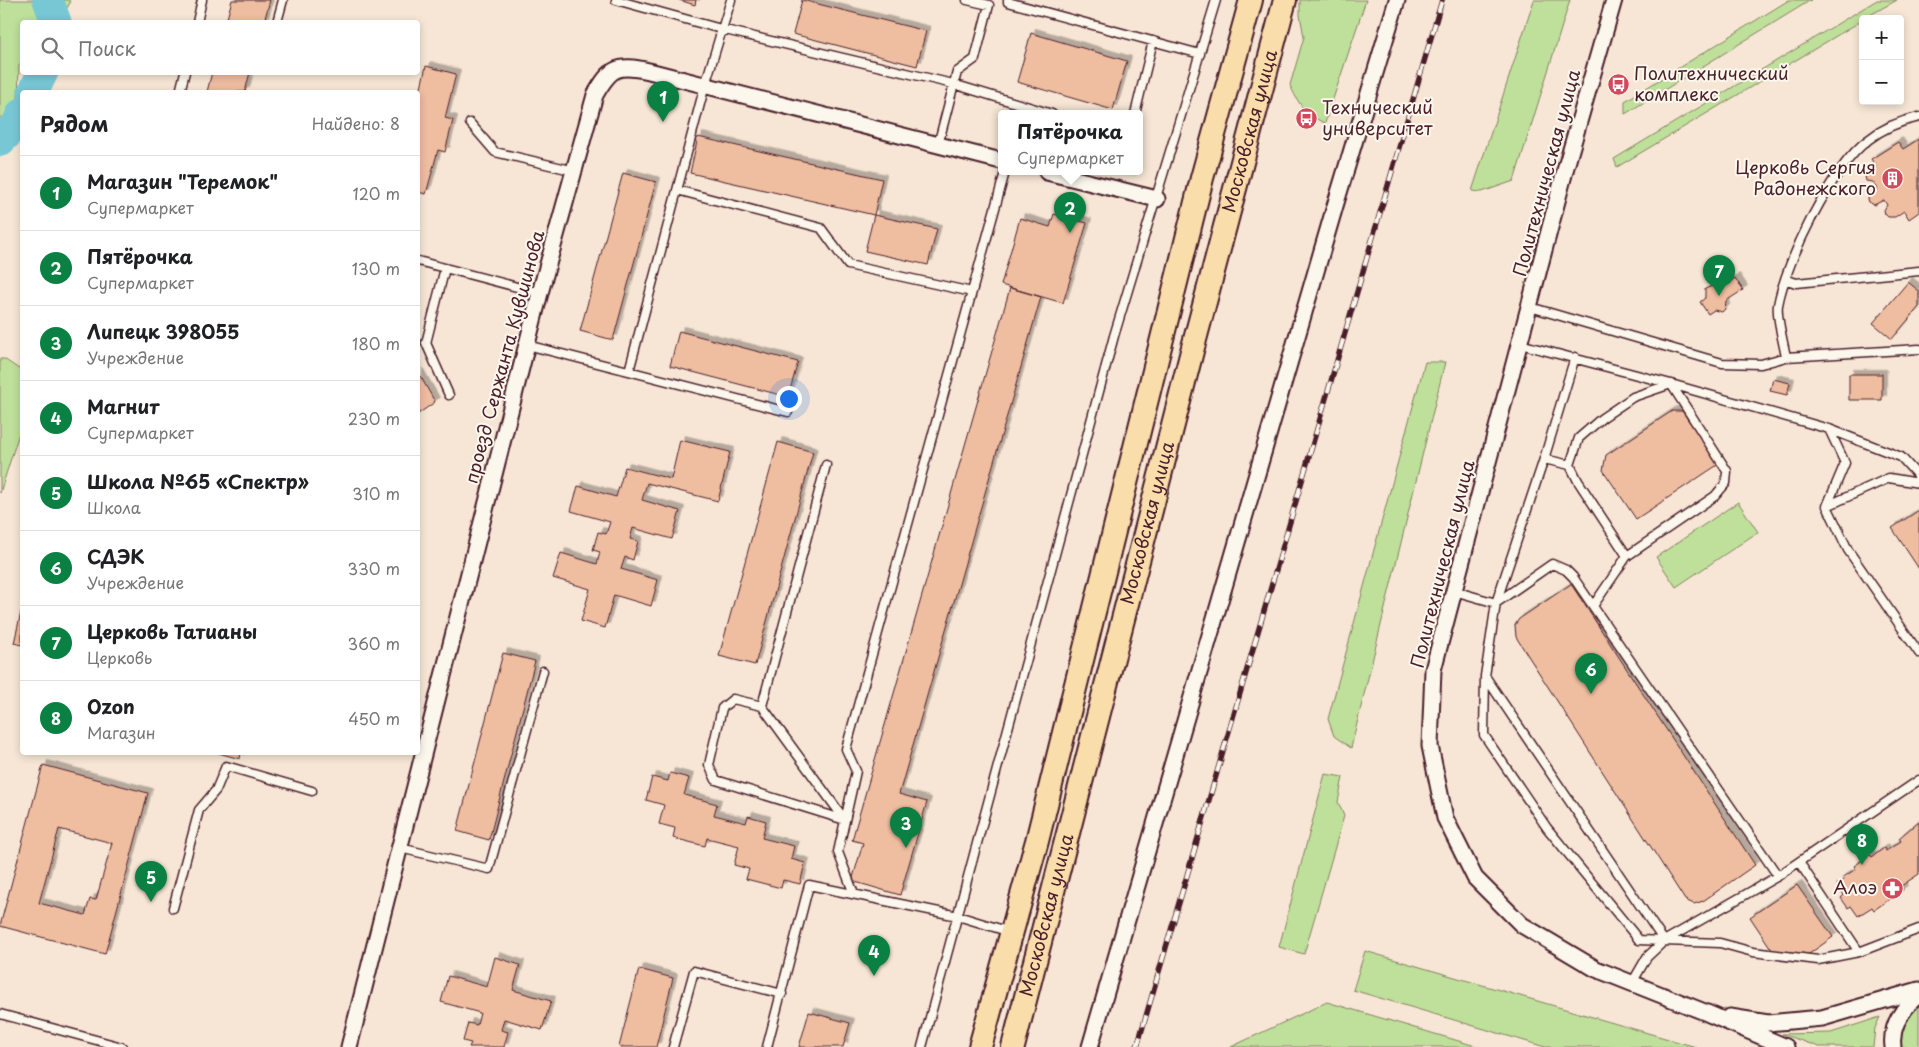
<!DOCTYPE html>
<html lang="ru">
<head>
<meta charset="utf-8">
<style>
  :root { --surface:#fff; --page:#f6f6f6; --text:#202124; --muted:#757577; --line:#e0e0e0; --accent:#0b8043 }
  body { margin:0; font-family:"Playpen Sans",sans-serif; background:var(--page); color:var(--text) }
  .controls { position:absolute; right:15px; top:15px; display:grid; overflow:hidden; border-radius:5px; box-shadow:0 2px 8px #0003 }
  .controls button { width:45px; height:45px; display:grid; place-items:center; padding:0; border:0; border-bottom:1px solid var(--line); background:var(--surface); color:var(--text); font:25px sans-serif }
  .you { position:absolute; left:788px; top:398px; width:18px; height:18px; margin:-12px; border:4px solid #fff; border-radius:50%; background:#1a73e8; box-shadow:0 0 0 8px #1a73e833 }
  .badge { display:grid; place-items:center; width:32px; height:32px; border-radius:50%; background:var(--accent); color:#fff; font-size:16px; font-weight:700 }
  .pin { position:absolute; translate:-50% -41px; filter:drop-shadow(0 1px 2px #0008) }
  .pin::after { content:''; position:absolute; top:26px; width:18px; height:15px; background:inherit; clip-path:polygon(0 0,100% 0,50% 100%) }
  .popup { position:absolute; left:998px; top:110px; width:145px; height:65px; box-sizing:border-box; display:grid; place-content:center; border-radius:5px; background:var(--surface); filter:drop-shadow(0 1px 4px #0005); font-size:16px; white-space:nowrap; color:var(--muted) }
  .popup b { font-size:19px; color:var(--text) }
  .popup::after { content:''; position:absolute; left:50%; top:100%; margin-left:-10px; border:10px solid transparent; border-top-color:var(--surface) }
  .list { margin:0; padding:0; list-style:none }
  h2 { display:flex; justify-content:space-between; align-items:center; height:65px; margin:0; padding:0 20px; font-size:21px }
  h2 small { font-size:16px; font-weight:400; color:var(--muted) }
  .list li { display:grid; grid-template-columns:32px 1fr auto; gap:15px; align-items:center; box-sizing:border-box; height:75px; padding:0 20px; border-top:1px solid var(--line) }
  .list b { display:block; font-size:19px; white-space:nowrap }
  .list p { margin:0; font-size:16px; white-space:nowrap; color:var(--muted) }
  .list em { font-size:16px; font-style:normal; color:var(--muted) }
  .icon { flex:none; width:28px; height:28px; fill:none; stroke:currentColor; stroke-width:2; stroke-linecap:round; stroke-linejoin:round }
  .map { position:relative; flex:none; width:1919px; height:1047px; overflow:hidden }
  .search { position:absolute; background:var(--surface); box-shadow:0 2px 8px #0003; left:20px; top:20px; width:400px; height:55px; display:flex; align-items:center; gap:12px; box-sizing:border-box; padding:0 18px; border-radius:5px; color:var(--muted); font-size:19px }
  .panel { position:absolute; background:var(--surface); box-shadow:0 2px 8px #0003; left:20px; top:90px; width:400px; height:665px; border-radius:5px }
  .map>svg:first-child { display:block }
  .green { fill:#bee09a; stroke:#848062 }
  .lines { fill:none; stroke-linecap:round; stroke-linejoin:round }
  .river { stroke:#78c7d5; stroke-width:31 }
  .building { fill:#efbda0; stroke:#4a1f2b; fill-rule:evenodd; filter:url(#shadow) }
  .service-casing { stroke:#4a1f2b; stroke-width:11 }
  .minor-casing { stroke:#4a1f2b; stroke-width:19 }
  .primary-casing { stroke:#4a1f2b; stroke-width:26 }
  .service { stroke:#fbf7ec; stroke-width:8 }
  .minor { stroke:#fbf7ec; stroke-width:15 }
  .primary { stroke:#f9ddab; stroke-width:22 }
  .rail-casing { stroke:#4a1f2b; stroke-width:5.5 }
  .rail { stroke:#fbf7ec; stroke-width:4; stroke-dasharray:11; stroke-linecap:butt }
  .labels { text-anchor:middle; stroke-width:4; stroke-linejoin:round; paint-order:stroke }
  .poi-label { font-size:18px; fill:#4a1f2b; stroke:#fbf7ec; text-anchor:start }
  .street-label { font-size:18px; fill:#4a1f2b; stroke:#fbf7ec }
</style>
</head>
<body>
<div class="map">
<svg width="1919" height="1047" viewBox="0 0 1919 1047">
  <defs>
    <filter id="shadow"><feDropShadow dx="4.5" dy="-4.5" stdDeviation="0" flood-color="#0004"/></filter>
  </defs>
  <rect width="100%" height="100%" fill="#f7e6d5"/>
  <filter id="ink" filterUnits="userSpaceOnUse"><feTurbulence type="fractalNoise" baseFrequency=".02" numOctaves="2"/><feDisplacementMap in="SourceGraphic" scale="10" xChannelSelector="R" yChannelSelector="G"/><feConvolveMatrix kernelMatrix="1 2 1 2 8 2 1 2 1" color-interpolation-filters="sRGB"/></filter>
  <g filter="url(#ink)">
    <path class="green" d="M0 0H69L70 3 58 22H22V62L19 65 18 102 0 121Z
      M1300 0H1366L1325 123C1305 115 1298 103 1290 85L1304 37 1300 15Z
      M1534 0H1570L1514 181 1482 192 1472 191Z
      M1789 0H1811L1625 114V101Z
      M1877 0H1897L1863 19V20L1617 167 1614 159Z
      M0 359H4L22 371V424L0 493Z
      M1425 362H1445L1351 748 1334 736 1328 719Z
      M1738 502 1758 532 1676 587 1656 557Z
      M1325 774 1343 777 1338 802 1344 816 1304 954 1279 947Z
      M1365 951 1696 1047H1545L1353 990Z
      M1327 1002 1479 1047H1231Z
      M1919 1006V1047H1900C1900 1031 1906 1016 1919 1006Z
      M1880 1017 1875 1028 1873 1047H1819L1782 1034 1831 1033Z"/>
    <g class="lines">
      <path class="river" d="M48 0 56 22
        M33 92 43 72
        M0 141 17 124 22 113"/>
    </g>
    <path class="building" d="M232 0H270L264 22H226Z
      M679 0H696L695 5Z
      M802 0 926 31 917 66 793 34Z
      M1031 33 1127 61 1113 110 1017 82Z
      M426 66 456 74 445 118 453 120 445 152 438 150 426 194 418 192V100Z
      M212 72H250L245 92H207Z
      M698 137 882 179 874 215 690 173Z
      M1919 139V212L1909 219 1904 211 1895 217H1888L1885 214 1884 210 1887 205 1884 200 1874 205 1869 202 1868 199 1869 194 1877 189 1873 182 1866 181 1865 176 1867 173 1876 167 1871 159 1898 142 1903 149Z
      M623 173 656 182 613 340 580 331Z
      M1054 214 1087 223 1063 303 1001 285 1020 218 1050 227Z
      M874 215 937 229 928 265 865 251Z
      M1735 278 1743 290 1726 301 1725 309 1722 312 1714 310 1708 314 1700 302 1705 298V289L1712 286 1719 289Z
      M1908 282 1919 291V307L1892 339 1873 323Z
      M1010 288 1041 297 899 794 927 802 900 895 852 881 863 843 852 840Z
      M679 331 798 362 788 397 670 366Z
      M418 372 435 402 418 414Z
      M1849 374H1882V400H1849Z
      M1773 379 1790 383 1787 395 1770 391Z
      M1672 411H1682L1719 464 1636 519 1603 470 1606 455Z
      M680 440 730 452 718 501 647 483 642 500 680 511 672 539 633 528 630 539 638 541 633 560 625 557 621 569 658 580 651 606 614 595 605 628 581 621 590 589 553 578 561 553 597 564 600 552 593 550 598 532 606 534 610 522 571 511 578 486 616 497 625 467 671 479Z
      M778 442 813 452 755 665 719 656Z
      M1919 510V569L1892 528Z
      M1571 584 1755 865 1703 901 1694 904 1685 900 1516 637 1515 625 1519 619Z
      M22 608V645L14 643Z
      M503 653 535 661 489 840 457 831Z
      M215 752H241L240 759Z
      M43 765 148 793 105 954 0 926ZM59 829 112 843 96 900 90 899 85 915 39 903Z
      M670 773 689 778 684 795 717 804 714 815 746 823 748 816 766 821 762 838 794 846 791 859 805 863 800 884 783 880 781 888 746 879 749 869 734 865 739 846 707 838 705 846 673 838 675 828 659 824 664 805 646 800 652 777 668 781Z
      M1919 821V874L1901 886 1903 890 1874 910 1872 907 1858 916 1851 906 1848 908 1841 898 1844 895 1837 884 1844 880 1843 877 1856 869 1854 866 1870 855 1872 857 1884 848 1886 851 1901 841 1899 838Z
      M1797 885 1833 937 1809 954 1772 950 1750 917Z
      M495 957 520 965 513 990 551 1001 542 1030 504 1019 501 1030 508 1032 504 1047H469L471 1043 463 1041 468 1023 477 1025 480 1013 441 1002 448 976 487 987Z
      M639 969 673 978 656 1047H619Z
      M809 1012 850 1023 843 1047H799Z"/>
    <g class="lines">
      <defs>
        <path id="service" d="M616 0 721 29 953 84 1052 114
          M1008 0V2L1200 54
          M197 22 202 0
          M277 22 283 0
          M180 92 185 72
          M1135 114 1153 41
          M470 123 495 152 575 171
          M938 145 957 72 975 59 989 5 967 0
          M677 190 821 228 848 265 972 292
          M418 261 540 293
          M445 268 426 343 449 395
          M1785 279 1796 283 1919 271
          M1530 307 1722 363 1761 364 1786 357 1919 349
          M1520 344 1671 384 1829 429 1901 457 1919 477
          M527 345 788 412
          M1786 357C1784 345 1776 316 1778 305 1786 261 1832 167 1868 140 1883 128 1900 121 1919 117
          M629 371 705 85 731 0
          M1829 429 1845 463 1827 506 1889 478 1919 483
          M1544 459 1570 465
          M826 465 762 706 845 820
          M1827 506 1848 550 1919 653
          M1454 591 1496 603 1544 459 1575 357
          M1593 606 1627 556 1578 481 1570 465 1579 438 1602 418 1633 397 1671 384 1727 471 1726 483 1715 496 1627 556
          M1485 676 1484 735 1547 828 1639 940 1664 941
          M762 706 733 699 722 708 709 765 716 780 845 820
          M1919 780 1778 876 1664 941 1720 943 1753 952 1818 960 1859 952 1919 929
          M400 848 489 869 543 671
          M1799 862 1859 952
          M854 894 838 852 856 771 846 749 1005 172
          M173 908 199 810 216 790 226 766 312 791
          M1664 941 1485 676 1496 603 1552 564 1566 570 1573 577 1778 876
          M1632 983 1647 957 1664 941
          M0 1014 122 1047
          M673 1047 694 971 782 994
          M767 1047 809 885 958 916 1010 932
          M922 1047 1114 336 1216 0"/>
        <path id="minor" d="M1614 0 1566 167 1433 670 1430 746 1445 818 1475 878 1522 925 1596 969 1707 1013 1786 1047
          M1047 172 1157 199
          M1730 1017 1768 1023 1822 1018 1919 990
          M349 1047 540 293 595 95C611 67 617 64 649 71L1001 161
          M1090 1047 1335 206 1397 0
          M1893 1047C1890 1025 1904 1007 1919 994"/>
        <g id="primary">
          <path d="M980 1047 1037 841 1202 178 1251 0"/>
          <path id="s1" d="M1013 1047 1192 351 1285 0"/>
        </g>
      </defs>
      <use href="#service" class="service-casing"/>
      <use href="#minor" class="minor-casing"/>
      <use href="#primary" class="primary-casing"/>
      <use href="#service" class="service"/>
      <use href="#minor" class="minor"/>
      <use href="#primary" class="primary"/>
      <defs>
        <path id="rail" d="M1137 1047 1442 0"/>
      </defs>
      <use href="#rail" class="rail-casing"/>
      <use href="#rail" class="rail"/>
    </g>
  </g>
  <defs>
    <symbol id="bus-disc" viewBox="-11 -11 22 22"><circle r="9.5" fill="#d1495b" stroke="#fbf7ec"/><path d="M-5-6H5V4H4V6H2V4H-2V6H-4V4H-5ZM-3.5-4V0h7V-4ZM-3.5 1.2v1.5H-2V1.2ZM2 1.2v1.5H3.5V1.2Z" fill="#fff"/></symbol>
    <symbol id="building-disc" viewBox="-11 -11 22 22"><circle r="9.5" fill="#d1495b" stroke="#fbf7ec"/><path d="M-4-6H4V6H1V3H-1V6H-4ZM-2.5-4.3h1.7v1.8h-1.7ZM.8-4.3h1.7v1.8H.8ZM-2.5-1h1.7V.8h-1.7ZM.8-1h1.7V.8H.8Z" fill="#fff"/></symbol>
    <symbol id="pharmacy-disc" viewBox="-11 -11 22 22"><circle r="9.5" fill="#d1495b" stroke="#fbf7ec"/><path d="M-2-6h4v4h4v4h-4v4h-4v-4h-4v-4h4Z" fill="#fff"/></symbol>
  </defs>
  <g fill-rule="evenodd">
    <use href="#bus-disc" x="1606" y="72" width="25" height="25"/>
    <use href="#bus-disc" x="1294" y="106" width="25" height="25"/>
    <use href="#building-disc" x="1880" y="166" width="25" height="25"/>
    <use href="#pharmacy-disc" x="1880" y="876" width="25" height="25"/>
  </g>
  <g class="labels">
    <g class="poi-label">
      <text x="1634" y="80">Политехнический<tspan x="1634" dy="21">комплекс</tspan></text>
      <text x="1322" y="114">Технический<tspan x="1322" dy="21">университет</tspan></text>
      <text x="1876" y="174" text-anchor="end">Церковь Сергия<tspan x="1876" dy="21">Радонежского</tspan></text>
      <text x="1877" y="894" text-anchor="end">Алоэ</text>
    </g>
    <g class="street-label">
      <text dy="6" stroke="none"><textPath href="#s1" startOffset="946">Московская улица</textPath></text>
      <text transform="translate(1547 173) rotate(-75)" y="6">Политехническая улица</text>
      <text transform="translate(505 357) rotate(-75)" y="6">проезд Сержанта Кувшинова</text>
      <text dy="6" stroke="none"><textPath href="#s1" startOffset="541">Московская улица</textPath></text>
      <text transform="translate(1443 564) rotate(-76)" y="6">Политехническая улица</text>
      <text dy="6" stroke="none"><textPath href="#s1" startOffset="136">Московская улица</textPath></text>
    </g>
  </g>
</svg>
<div class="controls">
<button>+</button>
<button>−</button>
</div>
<div class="you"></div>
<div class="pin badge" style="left:663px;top:122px">1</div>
<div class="pin badge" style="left:1070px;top:233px">2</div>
<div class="popup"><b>Пятёрочка</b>Супермаркет</div>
<div class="pin badge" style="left:906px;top:848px">3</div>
<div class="pin badge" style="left:874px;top:976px">4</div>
<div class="pin badge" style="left:151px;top:902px">5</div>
<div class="pin badge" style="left:1591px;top:694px">6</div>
<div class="pin badge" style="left:1719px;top:296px">7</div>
<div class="pin badge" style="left:1862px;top:865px">8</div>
<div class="search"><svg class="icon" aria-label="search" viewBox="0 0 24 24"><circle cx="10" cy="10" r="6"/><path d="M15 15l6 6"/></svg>Поиск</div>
<section class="panel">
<h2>Рядом<small>Найдено: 8</small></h2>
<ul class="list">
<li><span class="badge">1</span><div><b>Магазин &quot;Теремок&quot;</b><p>Супермаркет</p></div><em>120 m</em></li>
<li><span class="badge">2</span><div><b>Пятёрочка</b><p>Супермаркет</p></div><em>130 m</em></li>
<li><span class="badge">3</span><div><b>Липецк 398055</b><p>Учреждение</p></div><em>180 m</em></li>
<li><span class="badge">4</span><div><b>Магнит</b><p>Супермаркет</p></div><em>230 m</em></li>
<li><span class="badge">5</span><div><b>Школа №65 «Спектр»</b><p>Школа</p></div><em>310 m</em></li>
<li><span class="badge">6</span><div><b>СДЭК</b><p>Учреждение</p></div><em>330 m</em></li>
<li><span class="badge">7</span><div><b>Церковь Татианы</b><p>Церковь</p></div><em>360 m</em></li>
<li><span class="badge">8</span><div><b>Ozon</b><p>Магазин</p></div><em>450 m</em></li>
</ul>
</section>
</div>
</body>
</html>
